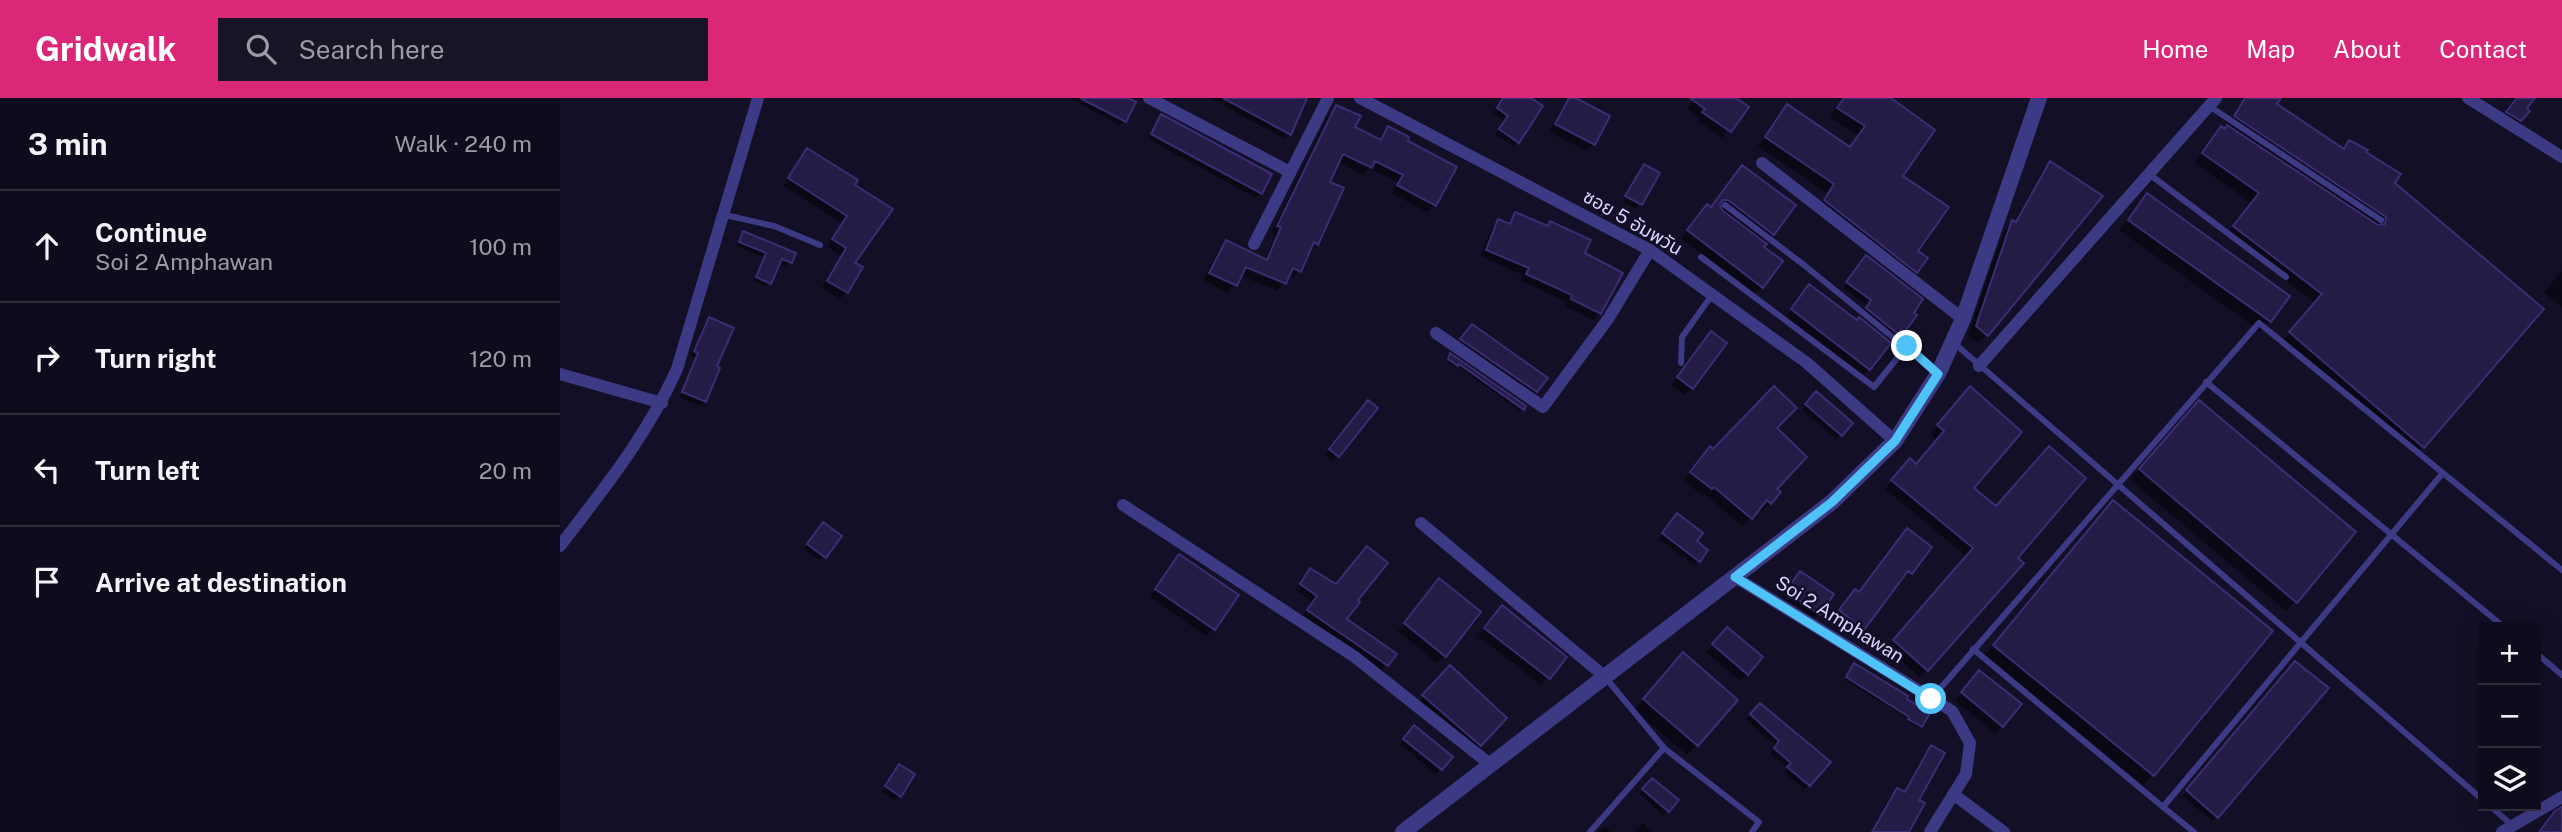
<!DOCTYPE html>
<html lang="en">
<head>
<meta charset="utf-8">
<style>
  :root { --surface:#0e0b1c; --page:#171425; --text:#f1f3f6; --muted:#9b9ba3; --line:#2e2b3b; --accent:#db2777 }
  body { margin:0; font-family:"Public Sans","Noto Sans Thai",sans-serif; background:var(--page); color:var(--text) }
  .controls { position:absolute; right:21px; bottom:21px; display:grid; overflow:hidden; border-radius:0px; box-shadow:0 7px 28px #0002 }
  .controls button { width:63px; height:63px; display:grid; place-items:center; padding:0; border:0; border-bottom:2px solid var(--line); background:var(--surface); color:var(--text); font:35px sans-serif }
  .stop { position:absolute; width:21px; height:21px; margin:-16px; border:5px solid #4fc3f7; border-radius:50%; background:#fff }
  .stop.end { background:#4fc3f7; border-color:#fff; box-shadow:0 2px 7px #0008 }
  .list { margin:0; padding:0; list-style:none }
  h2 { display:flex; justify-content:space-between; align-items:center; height:91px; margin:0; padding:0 28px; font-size:30px }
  h2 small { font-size:23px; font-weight:400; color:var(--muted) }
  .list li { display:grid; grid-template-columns:46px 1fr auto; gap:21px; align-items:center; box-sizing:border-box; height:112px; padding:0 28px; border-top:2px solid var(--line) }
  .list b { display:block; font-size:26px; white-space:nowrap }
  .list p { margin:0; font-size:23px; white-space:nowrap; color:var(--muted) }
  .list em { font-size:23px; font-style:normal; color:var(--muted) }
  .icon { flex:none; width:38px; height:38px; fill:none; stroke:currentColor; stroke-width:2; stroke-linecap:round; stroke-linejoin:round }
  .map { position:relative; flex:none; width:2002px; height:734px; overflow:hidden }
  header { display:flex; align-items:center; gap:42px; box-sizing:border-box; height:98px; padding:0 35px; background:var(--accent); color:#fff }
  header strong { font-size:33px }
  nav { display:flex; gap:38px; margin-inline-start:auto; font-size:24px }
  .search { width:490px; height:63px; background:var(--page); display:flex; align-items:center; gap:18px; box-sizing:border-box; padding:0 24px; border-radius:0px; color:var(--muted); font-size:26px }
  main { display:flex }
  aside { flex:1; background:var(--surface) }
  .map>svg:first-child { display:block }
  .shadow { fill:#0007 }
  .building { fill:#241b47; stroke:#3b2d73; stroke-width:2 }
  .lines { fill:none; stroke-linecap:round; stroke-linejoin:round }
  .service { stroke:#3d3a85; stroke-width:6 }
  .minor { stroke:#3d3a85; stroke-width:12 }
  .tertiary { stroke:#3d3a85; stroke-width:16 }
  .route { stroke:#4fc3f7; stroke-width:9 }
  .labels { text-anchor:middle; stroke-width:5; stroke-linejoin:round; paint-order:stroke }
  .street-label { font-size:19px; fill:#d9d4ff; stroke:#130f26 }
</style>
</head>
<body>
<header>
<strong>Gridwalk</strong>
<div class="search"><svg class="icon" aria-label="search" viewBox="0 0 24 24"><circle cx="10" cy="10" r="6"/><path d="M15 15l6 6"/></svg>Search here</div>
<nav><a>Home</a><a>Map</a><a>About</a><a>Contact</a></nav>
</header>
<main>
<aside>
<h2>3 min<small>Walk · 240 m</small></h2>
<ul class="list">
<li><svg class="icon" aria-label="ahead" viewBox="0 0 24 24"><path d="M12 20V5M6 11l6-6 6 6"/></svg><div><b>Continue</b><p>Soi 2 Amphawan</p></div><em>100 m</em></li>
<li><svg class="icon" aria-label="right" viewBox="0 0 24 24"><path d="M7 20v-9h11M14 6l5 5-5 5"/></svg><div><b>Turn right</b></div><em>120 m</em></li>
<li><svg class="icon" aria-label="left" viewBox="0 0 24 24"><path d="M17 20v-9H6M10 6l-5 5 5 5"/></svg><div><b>Turn left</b></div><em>20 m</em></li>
<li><svg class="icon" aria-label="arrive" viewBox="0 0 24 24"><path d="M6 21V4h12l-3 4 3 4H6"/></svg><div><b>Arrive at destination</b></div></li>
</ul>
</aside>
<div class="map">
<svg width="2002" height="734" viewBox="0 0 2002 734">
  <rect width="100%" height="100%" fill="#130f26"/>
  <path class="shadow" d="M509 0H565V23L560 27Z
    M650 0H746L730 36 725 41Z
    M943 0H966L958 44 953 48 935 37 945 23 933 15Z
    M1010 0H1012L1033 46 1026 53 989 34 1004 6Z
    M1134 0H1173L1187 10 1162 40 1137 22 1139 19 1127 10Z
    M1282 0H1328L1356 154V173L1348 182 1256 111 1267 95 1198 48 1227 9 1289 50 1298 37 1270 20Z
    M1684 0H1719L1715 6 1781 52 1789 44 1833 85 1863 349 1855 357 1722 243 1755 205 1666 137 1691 105 1635 65 1652 39 1661 30 1664 33 1669 28 1666 27Z
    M1950 0H1973L1953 29 1941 21 1955 4Z
    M777 9 793 30 818 43 828 31 845 43 875 107 867 114 831 95 837 84 809 70 803 77 777 64 768 85 757 146 733 180 728 178 717 193 680 177 668 195 643 182 659 151 666 144 704 163 715 137 711 135 769 16Z
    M601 19 700 95 696 100 588 41Z
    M247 52 293 88V166L300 170 286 194 280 201 262 190 280 158 267 148 282 125 223 88Z
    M1491 65 1427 237 1418 245 1408 237 1444 133 1454 125 1482 74Z
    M1084 68 1098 76 1076 111 1062 103Z
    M1175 77 1212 136 1203 145 1202 189 1194 196 1121 140 1140 115 1150 110Z
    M1587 98 1710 223 1700 233 1559 132Z
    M956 116 987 129 991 125 1022 156 1039 215 1033 222 1005 208 1007 204 961 183 963 177 920 158 932 130 939 123 947 127Z
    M183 135 230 164 226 168 218 165 206 188 193 183 203 159 176 148Z
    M1302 164 1343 234 1339 238 1335 236 1332 239 1302 215 1308 208 1283 190Z
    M2002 173V209L1984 194Z
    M1249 188 1309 271 1302 278 1225 219Z
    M149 221 155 269 144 303 140 308 119 299 135 260 130 258 144 226Z
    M910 230 985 280 974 295 900 244Z
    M1151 235 1132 290 1125 297 1111 287Z
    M890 257 964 309 960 313 896 267 895 269 887 263Z
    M1257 296 1291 325 1276 341 1242 312Z
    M1402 298 1412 390 1455 460 1359 579 1327 550 1406 458 1325 391 1343 370 1356 367 1377 342 1371 336Z
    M803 308 815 310 773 363 765 356Z
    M1630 314 1735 503 1726 513 1570 382Z
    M1215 330 1214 391 1210 405 1202 413 1199 410 1182 428 1144 396 1143 398 1124 383 1142 359Z
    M1553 404 1593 677 1583 687 1425 557Z
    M1113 422 1146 453 1134 467 1099 441Z
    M259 431 265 458 260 463 244 451Z
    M1343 437 1351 474 1346 479 1343 477 1298 535 1276 517 1291 498 1298 496Z
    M620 458 654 531 646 538 590 499Z
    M750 472 795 502 785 521 827 567 821 572 742 519 753 504 735 492Z
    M1236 479 1259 516 1255 520 1223 499Z
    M872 490 918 515 877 565 838 533Z
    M935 517 1005 559 981 587 918 538Z
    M1160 538 1187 576 1180 583 1146 554Z
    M1114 567 1176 603 1127 657 1074 612Z
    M1293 569 1368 616 1360 628 1359 630 1348 623 1349 621 1285 582Z
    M890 570 944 620 912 654 856 606Z
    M1731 570 1767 591 1652 723 1623 698Z
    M1412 581 1442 628 1435 635 1395 603Z
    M1200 608 1249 687 1244 691 1224 674 1228 670 1210 656 1216 648 1186 622Z
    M850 634 890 659 876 676 840 646Z
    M1371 649 1347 734H1311L1331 698 1337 692 1343 695 1365 655Z
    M335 673 339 698 335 702 322 694Z
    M1092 682 1108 713 1103 717 1079 696Z
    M1083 725 1092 734H1074Z
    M1044 729 1051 734H1039Z"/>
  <path class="building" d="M520 0H568L576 4 566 24Z
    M663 0H747L731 37Z
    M943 0H971L983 8 959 45 939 31 948 18 937 10Z
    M1009 0H1016L1050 18 1035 47 995 26Z
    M1130 0H1176L1189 9 1171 34 1142 14 1145 11Z
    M1284 0H1331L1375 32 1343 78 1389 109 1358 153 1368 160 1357 175 1264 102 1274 86 1205 39 1227 6 1290 49 1305 28 1277 10Z
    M1685 0H1721L1717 6 1784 51 1789 42 1808 52 1806 54 1841 76 1835 85 1984 211 1864 350 1729 234 1762 196 1673 128 1699 95 1642 55 1661 28 1665 31 1667 27 1818 127 1825 126 1826 119 1674 18Z
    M1957 0H1975L1967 10 1970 13 1961 23 1946 14Z
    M776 7 801 18 795 29 821 42 828 28 849 39 848 43 897 69 876 108 837 87 843 77 815 63 812 70 783 56 770 84 784 90 758 147 754 144 741 174 733 170 726 186 686 169 677 188 649 175 666 142 707 162 721 129 717 128Z
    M601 16 712 76 702 96 591 36Z
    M247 50 298 82 295 87 333 111 295 165 303 169 288 195 267 183 286 150 272 141 287 118 228 80Z
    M1490 63 1543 98 1428 238 1416 228 1452 122 1456 124Z
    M1084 66 1100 75 1082 107 1065 98Z
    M1182 67 1236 107 1214 137 1168 102H1163L1160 106 1162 112 1207 146 1204 149 1223 163 1203 190 1127 132 1147 106 1151 109Z
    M1587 95 1730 198 1711 224 1568 122Z
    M955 114 988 128 990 123 1031 142 1025 155 1063 175 1041 216 1011 201 1012 197 966 176 969 170 926 152 938 121 950 126Z
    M183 133 236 155 232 165 222 161 211 186 196 179 206 155 179 144Z
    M1306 157 1363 201 1354 215 1357 217 1344 235 1341 232 1338 236 1306 210 1311 202 1286 184Z
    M1249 186 1297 222 1299 219 1331 245 1310 272 1231 211Z
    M149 219 174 230 157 268 160 270 146 304 122 294 138 255 134 253Z
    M912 226 988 280 977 294 900 241Z
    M1151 233 1167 245 1133 291 1117 279Z
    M890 255 966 308 964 312 899 266 898 268 888 261Z
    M1214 288 1237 310 1217 330 1247 359 1217 391 1221 394 1211 406 1207 402 1192 421 1154 389 1152 391 1130 374 1150 348 1153 351Z
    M1410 288 1462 334 1414 390 1436 408 1489 348 1526 380 1458 460 1464 465 1368 573 1333 542 1413 450 1331 382 1350 360 1356 366 1384 333 1377 327Z
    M1256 293 1293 325 1282 338 1245 306Z
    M808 302 818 310 779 359 769 351Z
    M1639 302 1796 434 1737 505 1579 371Z
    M1553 402 1713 533 1594 678 1433 547Z
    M1117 415 1143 435 1137 443 1148 452 1140 464 1102 435Z
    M263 424 282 438 266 460 247 446Z
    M1347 430 1372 449 1352 476 1348 473 1304 532 1279 512 1295 491 1299 494Z
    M807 448 828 465 798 502 800 504 787 521 837 556 828 568 747 512 757 498 740 486 750 470 776 486Z
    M619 456 679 497 655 532 595 491Z
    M1240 473 1274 496 1260 517 1226 493Z
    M879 480 921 514 886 559 844 525Z
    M942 507 1007 559 990 581 924 530Z
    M1167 529 1203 559 1188 577 1152 546Z
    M1123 554 1178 602 1138 648 1083 601Z
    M1735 563 1769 590 1658 720 1626 692Z
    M1294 565 1348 598 1347 601 1370 615 1362 629 1348 621 1349 619 1286 579Z
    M890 567 947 620 921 648 862 597Z
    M1419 572 1462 606 1443 629 1401 594Z
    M1200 605 1271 664 1250 688 1227 669 1231 665 1214 650 1219 643 1190 616Z
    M854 627 893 659 882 672 843 641Z
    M1371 647 1385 655 1359 702 1365 705 1349 734H1312L1337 690 1345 694Z
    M339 666 355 676 341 699 325 688Z
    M1092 680 1119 702 1109 714 1082 691Z
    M2002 709V734H1979L1995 713Z"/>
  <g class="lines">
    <path class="service" d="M1649 8 1821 122
      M1589 76 1726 179
      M1165 107 1244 167 1377 275
      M165 117 214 128 260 147
      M1141 159 1314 289 1347 248
      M1394 245 1923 702
      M1121 265 1122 239 1152 197
      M1646 284 1944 529
      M1413 551 1603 709
      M1976 555 2002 577
      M1045 579 1104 650 1199 724 1192 734
      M1371 601 1699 225 2002 472
      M1930 708 1952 727
      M1030 734 1104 650
      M1634 734 1603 709 1882 376"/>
    <path class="minor" d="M589 0 730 74
      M800 0 1090 152 1247 265 1335 343
      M1908 0 2002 59
      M1202 65 1403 221
      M694 146 768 0
      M876 235 983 309 1048 221 1090 152
      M1419 268 1656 0
      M0 276 102 305
      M563 407 795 559 931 667
      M861 425 1044 578
      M0 448C43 392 88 336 117 271L198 0
      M1175 479 1392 613 1410 645 1406 676 1370 734
      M1393 696 1444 734
      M1942 734 2002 699"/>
    <path class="tertiary" d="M843 734 1272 404 1335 343 1378 276 1403 221 1479 0"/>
  </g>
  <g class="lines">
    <path class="route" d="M1347 248 1378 276 1335 343 1272 404 1175 479 1371 601"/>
  </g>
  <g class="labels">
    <g class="street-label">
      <text transform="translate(1073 124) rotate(30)" y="7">ซอย 5 อัมพวัน</text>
      <text transform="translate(1280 521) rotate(32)" y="7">Soi 2 Amphawan</text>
    </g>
  </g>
</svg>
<div class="controls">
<button>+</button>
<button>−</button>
<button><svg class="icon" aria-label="layers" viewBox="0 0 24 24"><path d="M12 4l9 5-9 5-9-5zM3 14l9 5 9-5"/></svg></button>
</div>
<div class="stop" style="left:1371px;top:601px"></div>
<div class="stop end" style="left:1347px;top:248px"></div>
</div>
</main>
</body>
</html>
